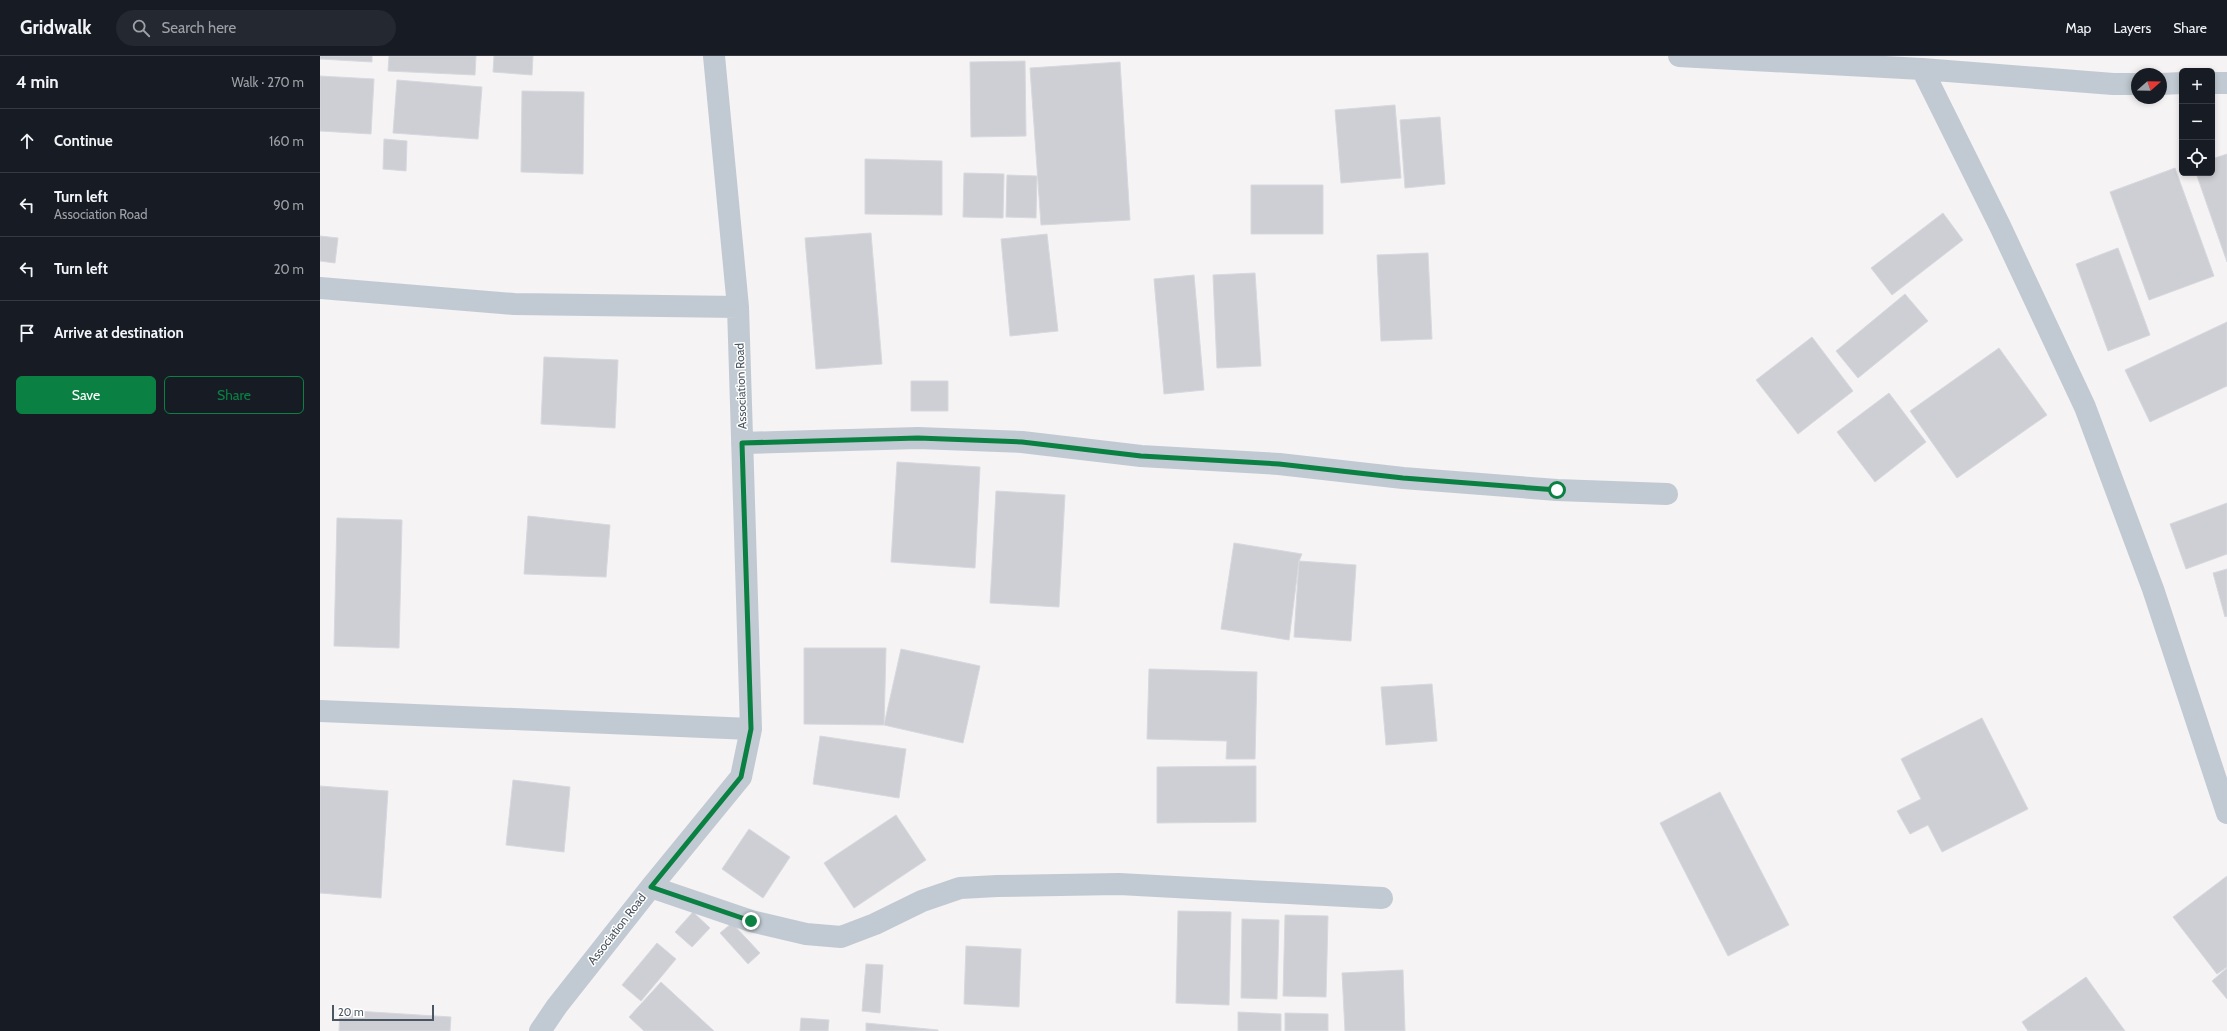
<!DOCTYPE html>
<html lang="en">
<head>
<meta charset="utf-8">
<style>
  :root { --surface:#171b24; --page:#242831; --text:#f1f3f6; --muted:#9ea1a6; --line:#363941; --accent:#0b8043 }
  body { margin:0; font-family:Cabin,sans-serif; background:var(--page); color:var(--text) }
  .controls { position:absolute; right:12px; top:12px; display:grid; overflow:hidden; border-radius:6px; box-shadow:0 2px 6px #0003 }
  .controls button { width:36px; height:36px; display:grid; place-items:center; padding:0; border:0; border-bottom:1px solid var(--line); background:var(--surface); color:var(--text); font:20px sans-serif }
  .compass { position:absolute; left:1811px; top:12px; width:36px; height:36px; border-radius:50%; background:var(--surface); box-shadow:0 2px 6px #0003; rotate:70deg }
  .scale { position:absolute; left:12px; bottom:10px; width:102px; box-sizing:border-box; padding-left:4px; border:2px solid #4a5661; border-top:0; font-size:11px; line-height:14px; white-space:nowrap; color:#4a5661; -webkit-text-stroke:3px #fff; paint-order:stroke }
  .stop { position:absolute; width:12px; height:12px; margin:-9px; border:3px solid #0b8043; border-radius:50%; background:#fff }
  .stop.end { background:#0b8043; border-color:#fff; box-shadow:0 1px 4px #0008 }
  .list { margin:0; padding:0; list-style:none }
  h2 { display:flex; justify-content:space-between; align-items:center; height:52px; margin:0; padding:0 16px; font-size:17px }
  h2 small { font-size:13px; font-weight:400; color:var(--muted) }
  .list li { display:grid; grid-template-columns:26px 1fr auto; gap:12px; align-items:center; box-sizing:border-box; height:64px; padding:0 16px; border-top:1px solid var(--line) }
  .list b { display:block; font-size:15px; white-space:nowrap }
  .list p { margin:0; font-size:13px; white-space:nowrap; color:var(--muted) }
  .list em { font-size:13px; font-style:normal; color:var(--muted) }
  .actions { display:flex; gap:8px; padding:12px 16px }
  .actions a { flex:1; padding:9px 0; border:1px solid var(--accent); border-radius:6px; text-align:center; font-size:14px; color:var(--accent) }
  .actions .main { background:var(--accent); color:#fff }
  .icon { flex:none; width:22px; height:22px; fill:none; stroke:currentColor; stroke-width:2; stroke-linecap:round; stroke-linejoin:round }
  .map { position:relative; flex:none; width:1907px; height:975px; overflow:hidden }
  header { display:flex; align-items:center; gap:24px; box-sizing:border-box; height:56px; padding:0 20px; background:var(--surface); border-bottom:1px solid var(--line) }
  header strong { font-size:19px }
  nav { display:flex; gap:22px; margin-inline-start:auto; font-size:14px }
  .search { width:280px; height:36px; background:var(--page); display:flex; align-items:center; gap:10px; box-sizing:border-box; padding:0 14px; border-radius:22px; color:var(--muted); font-size:15px }
  main { display:flex }
  aside { flex:1; background:var(--surface) }
  .map>svg:first-child { display:block }
  .building { fill:#cdcfd5; stroke:#d7d9de }
  .lines { fill:none; stroke-linecap:round; stroke-linejoin:round }
  .minor { stroke:#c1cad2; stroke-width:22 }
  .route { stroke:#0b8043; stroke-width:5 }
  .labels { text-anchor:middle; stroke-width:3; stroke-linejoin:round; paint-order:stroke }
  .street-label { font-size:12px; fill:#4a5661; stroke:#fff }
</style>
</head>
<body>
<header>
<strong>Gridwalk</strong>
<div class="search"><svg class="icon" aria-label="search" viewBox="0 0 24 24"><circle cx="10" cy="10" r="6"/><path d="M15 15l6 6"/></svg>Search here</div>
<nav><a>Map</a><a>Layers</a><a>Share</a></nav>
</header>
<main>
<aside>
<h2>4 min<small>Walk · 270 m</small></h2>
<ul class="list">
<li><svg class="icon" aria-label="ahead" viewBox="0 0 24 24"><path d="M12 20V5M6 11l6-6 6 6"/></svg><div><b>Continue</b></div><em>160 m</em></li>
<li><svg class="icon" aria-label="left" viewBox="0 0 24 24"><path d="M17 20v-9H6M10 6l-5 5 5 5"/></svg><div><b>Turn left</b><p>Association Road</p></div><em>90 m</em></li>
<li><svg class="icon" aria-label="left" viewBox="0 0 24 24"><path d="M17 20v-9H6M10 6l-5 5 5 5"/></svg><div><b>Turn left</b></div><em>20 m</em></li>
<li><svg class="icon" aria-label="arrive" viewBox="0 0 24 24"><path d="M6 21V4h12l-3 4 3 4H6"/></svg><div><b>Arrive at destination</b></div></li>
</ul>
<div class="actions"><a class="main">Save</a><a>Share</a></div>
</aside>
<div class="map">
<svg width="1907" height="975" viewBox="0 0 1907 975">
  <rect width="100%" height="100%" fill="#f5f3f3"/>
  <path class="building" d="M0 0H52V6L0 3Z
    M69 0H156L155 19 68 15Z
    M174 0H213L212 19 173 16Z
    M705 5 706 80 651 81 650 6Z
    M800 6 810 164 721 169 710 12Z
    M0 20 54 23 51 78 0 75Z
    M77 24 162 31 158 83 73 77Z
    M202 35 264 36 263 118 201 116Z
    M1075 49 1081 122 1021 127 1015 54Z
    M1120 61 1125 128 1085 132 1080 64Z
    M64 83 87 85 86 115 63 113Z
    M1907 98V206L1876 117H1892V103Z
    M545 103 622 105V159L545 158Z
    M1855 112 1894 220 1829 244 1790 136Z
    M644 117 684 118 683 162 643 161Z
    M687 119 717 120 716 162 686 161Z
    M931 129H1003V178H931Z
    M1623 157 1643 184 1572 239 1551 212Z
    M551 177 562 308 496 313 485 182Z
    M727 178 738 275 690 280 681 183Z
    M0 180 18 182 15 207 0 205Z
    M1798 192 1830 279 1788 295 1756 208Z
    M1108 197 1112 283 1061 285 1057 199Z
    M935 217 941 310 897 312 893 219Z
    M874 219 884 334 844 338 834 223Z
    M1585 238 1608 265 1538 322 1516 295Z
    M1907 266V330L1830 366 1805 314Z
    M1492 281 1533 335 1478 378 1436 324Z
    M1679 292 1727 359 1637 422 1590 355Z
    M224 301 298 304 295 372 221 368Z
    M591 325H628V355H591Z
    M1569 337 1606 386 1555 426 1517 376Z
    M577 406 660 411 655 512 571 506Z
    M676 435 745 439 739 551 670 547Z
    M1907 447V498L1866 513 1850 468Z
    M208 460 290 469 286 521 204 518Z
    M17 462 82 464 79 592 14 590Z
    M914 487 982 498 979 505 969 584 901 573Z
    M979 505 1036 509 1031 585 974 581Z
    M1907 513V560L1905 561 1893 517Z
    M484 592H566L564 669 484 668Z
    M581 593 660 610 643 687 564 669Z
    M829 613 937 616 935 703H906L907 685 827 683Z
    M1112 628 1117 685 1066 689 1061 631Z
    M1662 662 1708 753 1622 796 1608 769 1590 778 1577 755 1601 743 1581 703Z
    M500 680 586 693 579 742 493 728Z
    M936 710V766L837 767V711Z
    M193 724 250 731 244 796 186 789Z
    M0 730 68 735 61 842 0 837Z
    M1400 736 1469 869 1408 900 1340 767Z
    M576 759 606 804 534 852 504 807Z
    M429 773 470 801 443 842 402 813Z
    M1907 820V911L1897 918 1853 861Z
    M858 855 911 856 909 949 856 947Z
    M373 856 390 872 372 891 355 876Z
    M965 859 1008 860 1006 941 963 940Z
    M922 863 959 864 957 943 921 942Z
    M412 867 440 897 428 908 400 877Z
    M337 887 356 903 321 945 302 929Z
    M646 890 701 893 699 951 644 948Z
    M546 908 563 909 560 957 542 955Z
    M1907 912V943L1892 925Z
    M1083 914 1085 975H1025L1022 917Z
    M1766 921 1805 975H1708L1702 966Z
    M341 926 394 975H324L309 961Z
    M20 954 131 961 130 975H19Z
    M918 956 961 958V975H918Z
    M965 957 1008 958V975H965Z
    M481 962 509 964 508 975H480Z
    M546 967 618 974V975H546Z"/>
  <g class="lines">
    <path class="minor" d="M1359 0 1602 13 1793 28H1817
      M1602 13 1680 170 1765 351 1833 533 1907 757
      M1892 27H1907
      M1841 28 1862 27
      M0 232 194 248 418 251
      M422 387 598 382 702 386 821 400 959 408 1083 422 1237 434 1347 438
      M0 655 431 673
      M331 831 431 865 486 878 521 881 555 868 602 845 640 832 677 830 799 828 1062 842
      M220 975 237 950 331 831 421 721 431 673 418 251 394 0"/>
  </g>
  <g class="lines">
    <path class="route" d="M431 865 331 831 421 721 431 673 422 387 598 382 702 386 821 400 959 408 1083 422 1237 434"/>
  </g>
  <g class="labels">
    <g class="street-label">
      <text transform="translate(421 330) rotate(-92)" y="4">Association Road</text>
      <text transform="translate(297 873) rotate(-52)" y="4">Association Road</text>
    </g>
  </g>
</svg>
<div class="controls">
<button>+</button>
<button>−</button>
<button><svg class="icon" aria-label="locate" viewBox="0 0 24 24"><circle cx="12" cy="12" r="6"/><path d="M12 2v4M12 18v4M2 12h4M18 12h4"/></svg></button>
</div>
<svg class="compass" viewBox="-18 -18 36 36"><path d="M0-13l5 13h-10z" fill="#e53935"/><path d="M0 13l5-13h-10z" fill="#9ea1a6"/></svg>
<div class="scale">20 m</div>
<div class="stop" style="left:1237px;top:434px"></div>
<div class="stop end" style="left:431px;top:865px"></div>
</div>
</main>
</body>
</html>
